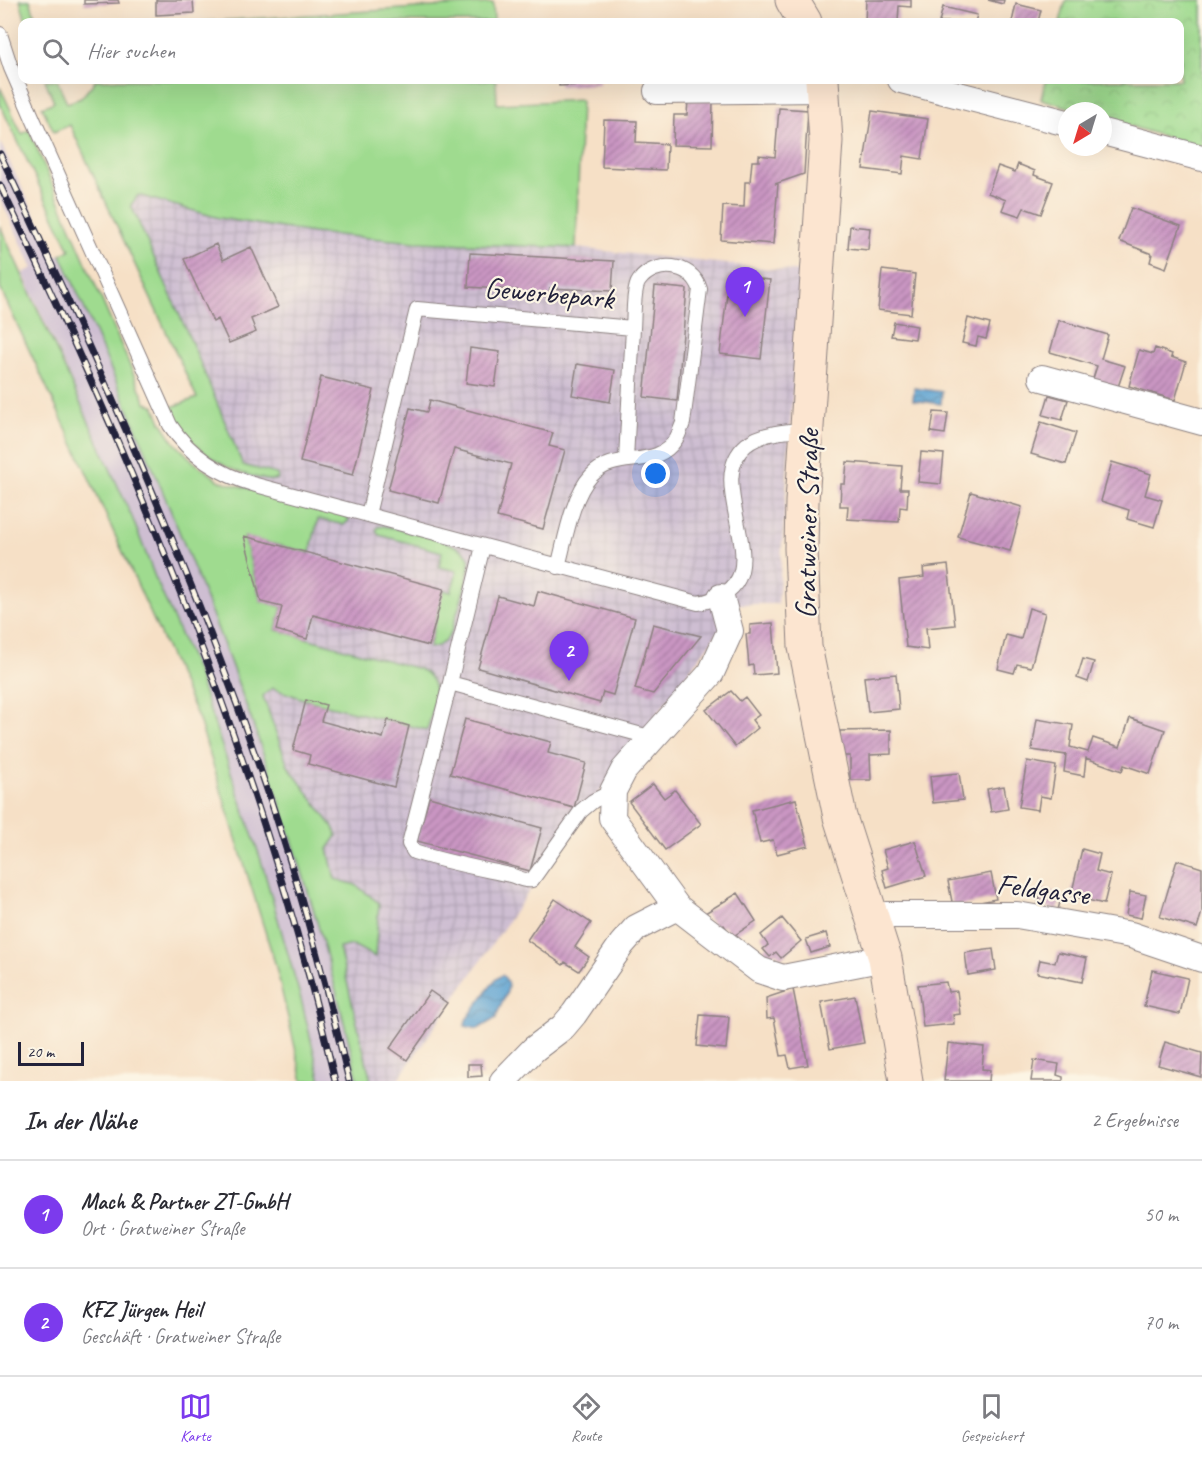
<!DOCTYPE html>
<html lang="de">
<head>
<meta charset="utf-8">
<style>
  :root { --surface:#fff; --page:#f2f2f3; --text:#2b2b33; --muted:#7c7c81; --line:#e1e1e2; --accent:#7c3aed }
  body { margin:0; font-family:Caveat,sans-serif; background:var(--page); color:var(--text) }
  .compass { position:absolute; left:1058px; top:102px; width:54px; height:54px; border-radius:50%; background:var(--surface); box-shadow:0 6px 24px #0002; rotate:218deg }
  .scale { position:absolute; left:18px; bottom:15px; width:66px; box-sizing:border-box; padding-left:6px; border:3px solid #22223b; border-top:0; font-size:16px; line-height:21px; white-space:nowrap; color:#22223b; -webkit-text-stroke:4px #fcf5e5; paint-order:stroke }
  .you { position:absolute; left:656px; top:474px; width:21px; height:21px; margin:-15px; border:4px solid #fff; border-radius:50%; background:#1a73e8; box-shadow:0 0 0 9px #1a73e833 }
  .badge { display:grid; place-items:center; width:39px; height:39px; border-radius:50%; background:var(--accent); color:#fff; font-size:20px; font-weight:700 }
  .pin { position:absolute; translate:-50% -50px; filter:drop-shadow(0 2px 3px #0008) }
  .pin::after { content:''; position:absolute; top:32px; width:21px; height:18px; background:inherit; clip-path:polygon(0 0,100% 0,50% 100%) }
  .list { margin:0; padding:0; list-style:none }
  h2 { display:flex; justify-content:space-between; align-items:center; height:78px; margin:0; padding:0 24px; font-size:26px }
  h2 small { font-size:20px; font-weight:400; color:var(--muted) }
  .list li { display:grid; grid-template-columns:39px 1fr auto; gap:18px; align-items:center; box-sizing:border-box; height:108px; padding:0 24px; border-top:2px solid var(--line) }
  .list b { display:block; font-size:22px; white-space:nowrap }
  .list p { margin:0; font-size:20px; white-space:nowrap; color:var(--muted) }
  .list em { font-size:20px; font-style:normal; color:var(--muted) }
  .icon { flex:none; width:33px; height:33px; fill:none; stroke:currentColor; stroke-width:2; stroke-linecap:round; stroke-linejoin:round }
  .map { position:relative; flex:none; width:1202px; height:1081px; overflow:hidden }
  .search { position:absolute; background:var(--surface); box-shadow:0 6px 24px #0002; left:18px; right:18px; top:18px; height:66px; display:flex; align-items:center; gap:15px; box-sizing:border-box; padding:0 21px; border-radius:12px; color:var(--muted); font-size:22px }
  .sheet { height:294px; background:var(--surface) }
  nav { display:flex; justify-content:space-around; align-items:center; box-sizing:border-box; height:84px; border-top:2px solid var(--line); background:var(--surface); font-size:16px; color:var(--muted) }
  nav a { display:grid; justify-items:center; gap:3px }
  nav .on { color:var(--accent) }
  .map>svg:first-child { display:block }
  .industrial { fill:url(#industrial-grid) }
  .railway { fill:#cebed2 }
  .green { fill:#9fdb8f; stroke:#607e65; stroke-width:1.5 }
  .park { fill:url(#park-crowns); stroke:#607e65; stroke-width:1.5 }
  .water { fill:url(#water-waves); stroke:#3f6286; stroke-width:1.5 }
  .building { fill:url(#building-hatch) }
  .lines { fill:none; stroke-linecap:round; stroke-linejoin:round }
  .lane-casing { stroke:#8c8180; stroke-width:16 }
  .street-casing { stroke:#8c8180; stroke-width:28 }
  .secondary-casing { stroke:#8c8180; stroke-width:35 }
  .lane { stroke:#fff; stroke-width:14 }
  .street { stroke:#fff; stroke-width:26 }
  .secondary { stroke:#fce5d0; stroke-width:33 }
  .rail-casing { stroke:#22223b; stroke-width:7 }
  .rail { stroke:#fcf5e5; stroke-width:4.5; stroke-dasharray:14; stroke-linecap:butt }
  .labels { text-anchor:middle; stroke-width:4.5; stroke-linejoin:round; paint-order:stroke }
  .street-label { font-size:30px; fill:#22223b; stroke:#fcf5e5 }
</style>
</head>
<body>
<div class="map">
<svg width="1202" height="1081" viewBox="0 0 1202 1081">
  <defs>
    <pattern id="industrial-grid" width="8" height="8" patternUnits="userSpaceOnUse" patternTransform="scale(1.5)"><rect width="8" height="8" fill="#cebed2"/><path d="M0 4h8M4 0v8" fill="none" stroke="#b1a3b5"/></pattern>
    <pattern id="park-crowns" width="20" height="18" patternUnits="userSpaceOnUse" patternTransform="scale(1.5)"><rect width="20" height="18" fill="#9fdb8f"/><path d="M2 6a3 3 0 1 1 6 0M12 15a3 3 0 1 1 6 0" fill="none" stroke="#89bc7c"/></pattern>
    <pattern id="water-waves" width="16" height="10" patternUnits="userSpaceOnUse" patternTransform="scale(1.5)"><rect width="16" height="10" fill="#5ca2d2"/><path d="M0 5q4-4 8 0t8 0" fill="none" stroke="#4c84ac"/></pattern>
    <pattern id="building-hatch" width="6" height="6" patternUnits="userSpaceOnUse" patternTransform="scale(1.5)"><rect width="6" height="6" fill="#ca96c3"/><path d="M-1 1l2-2M0 6l6-6M5 7l2-2" fill="none" stroke="#a47aa0"/></pattern>
  </defs>
  <rect width="100%" height="100%" fill="#fcf5e5"/>
  <filter id="ink" filterUnits="userSpaceOnUse"><feTurbulence type="fractalNoise" baseFrequency=".0167" numOctaves="2"/><feDisplacementMap in="SourceGraphic" scale="12" xChannelSelector="R" yChannelSelector="G"/><feConvolveMatrix kernelMatrix="1 2 1 2 8 2 1 2 1" color-interpolation-filters="sRGB"/></filter>
  <filter id="wash" filterUnits="userSpaceOnUse"><feTurbulence type="fractalNoise" baseFrequency=".008" numOctaves="4" result="noise"/><feDisplacementMap in="SourceGraphic" scale="24" xChannelSelector="R" yChannelSelector="G"/><feGaussianBlur stdDeviation="1.35" result="paint"/><feColorMatrix in="noise" values="0 0 0 0 0 0 0 0 0 0 0 0 0 0 0 0 0 1.4 0 .05"/><feComposite in="paint" operator="in"/></filter>
  <g filter="url(#wash)">
    <rect width="100%" height="100%" fill="#f6e0c6"/>
    <path class="industrial" d="M138 194 219 218 313 233 415 242 576 248 801 272 778 604H739L580 818 397 1081H364L254 704 261 602 244 536 243 465 195 350 131 205Z"/>
    <path class="railway" d="M0 142 55 257 70 250 254 704 364 1081H321L301 999 261 860 196 670 155 577 132 517 23 273 33 268 0 198Z"/>
    <path class="green" d="M20 0H30L37 22H26Z
      M493 3 494 22H202Z
      M45 80H57L67 103 81 98 96 80H496L497 104 581 100 576 248 415 242 313 233 219 218 138 195 131 205 195 350 243 465 277 474 278 479C271 482 263 479 255 477 217 468 187 443 169 408L197 398 70 125 54 132 42 107 54 102Z
      M0 87 22 134 29 130 146 403 154 405 161 422 175 443 194 462 220 481 339 512 347 516 349 520 344 525 318 519 310 553 244 537 261 601 282 607 276 630 419 669C445 681 433 709 427 730L306 700 272 688 263 696 288 766 333 827 337 836 328 849 335 879 356 885 379 903 375 957 353 945 339 948 371 1081H358C294 794 179 523 61 255L70 250 0 104Z
      M0 226 132 517 155 577 196 670 261 860 301 999 321 1081H303L275 963 199 720 80 458 0 288Z
      M384 526C400 530 464 541 469 558 472 571 456 615 452 630 448 640 440 647 429 648L443 590 451 592 457 571 439 567 442 552 379 535 376 530 378 527Z"/>
    <path class="park" d="M1066 0H1202V148L1103 118V111H1081L1041 99 1046 80H1180V22H1060Z"/>
    <path class="water" d="M914 388 942 392 941 404 913 400Z
      M502 975C517 987 499 1003 496 1018L478 1029 465 1026 466 1020 495 980Z"/>
    <g id="blocks">
      <path class="building" d="M84 0H118L119 3 84 4Z
        M156 0H193L194 13 156 15Z
        M866 0H911V7L899 6 898 22H865Z
        M988 0H1004L1003 4Z
        M1016 4 1041 10 1038 22H1012Z
        M943 7 977 15 975 22H939Z
        M559 80H599V84L559 86Z
        M688 100H713L712 146 673 145 674 115H687Z
        M779 108 808 110 804 174 775 184H778L773 244 721 240 723 206 744 207 745 182H750L752 161H759V155L775 157Z
        M872 111 928 119 922 159 904 156 902 174 863 169Z
        M604 120 637 121 636 142 667 144 666 170 602 167Z
        M1018 164 1035 171 1034 175 1053 182 1041 214 1024 208 1020 216 1002 210 1006 200 988 193 998 166 1015 172Z
        M1131 208 1181 226 1166 268 1150 262 1152 254 1119 241Z
        M850 226 870 228 868 250 848 248Z
        M216 244 223 260 251 247 278 307 251 319 256 332 229 343 218 319 213 322 184 259Z
        M470 253 614 261 612 291 550 288 549 296 517 294V290L468 287Z
        M882 270 915 274 911 314 878 310Z
        M729 276 770 280 761 359 720 354Z
        M655 286 687 289 677 401 644 397Z
        M968 318 990 324 986 339 978 337 976 346 962 343Z
        M1059 320 1108 335 1101 359 1125 366 1116 393 1091 385 1097 366 1050 352Z
        M894 322 917 326 915 339 891 336Z
        M470 348 500 352 495 387 466 383Z
        M1155 348 1172 354 1171 357 1186 362 1175 400 1129 386 1139 350 1153 354Z
        M577 364 615 370 610 402 572 395Z
        M321 377 374 390 353 475 300 462Z
        M1049 395 1068 400 1062 420 1043 415Z
        M430 400 553 433 549 446 565 450 543 529 497 517 511 464 454 449 439 503 388 490 410 408 427 412Z
        M934 412 948 413 945 434 931 432Z
        M1041 422 1076 433 1066 464 1031 454Z
        M921 452 944 454 941 484 918 482Z
        M847 462 902 466 900 489H908L907 508 900 507 899 522 847 519 848 506H840L841 484H845Z
        M1112 462 1151 474 1145 495 1162 500 1154 527 1127 519 1129 510 1101 501Z
        M971 492 1022 507 1010 551 958 537Z
        M244 536 444 589 429 646 313 615 307 639 276 630 282 607 261 602Z
        M948 565 955 625 926 628 928 650 906 647 899 580 924 577 923 568Z
        M538 591 635 618 613 695 603 692 600 703 478 668 498 596 534 606Z
        M1029 608 1045 613 1031 667 1017 664 1014 673 998 669 1006 635 1021 639Z
        M773 623 777 673 754 675 753 665 749 666 746 634H750V625Z
        M653 624 701 636 653 694 635 689Z
        M1083 659 1094 662 1088 682 1077 678Z
        M896 674 899 709 868 712 864 677Z
        M731 691 740 701 745 697 759 715 752 720 758 728 735 747 706 710Z
        M306 700 326 705 321 721 383 738 388 720 409 726 394 787 308 764 310 755 293 750Z
        M1130 718 1165 730 1150 774 1124 765 1122 771 1086 758 1084 776 1064 772 1066 755 1032 750 1037 719 1073 725 1070 747 1088 752 1093 738 1120 747Z
        M465 719 551 742 548 753 586 763 574 808 450 774Z
        M891 730V754L870 755 871 780H850V756H840V731Z
        M1027 761 1056 766 1051 798 1040 796 1038 810 1019 807Z
        M959 773 963 800 933 803 930 776Z
        M653 784 664 798 675 790 701 824 665 850 629 802Z
        M1004 786 1008 809 991 812 987 789Z
        M429 797 542 828 530 871 417 841Z
        M796 799 808 846 777 854 773 840 760 843 752 810Z
        M915 841 926 876 887 888 882 870 888 868 883 850Z
        M1082 849 1100 854 1096 871 1111 875 1104 904 1071 896Z
        M1177 860 1202 868V912L1197 928 1160 917Z
        M991 873 996 899 953 907 948 881Z
        M1042 889 1062 894 1058 910 1038 905Z
        M1130 892 1146 895 1141 918 1126 915Z
        M738 893 756 921 732 937 724 925 716 930 705 913Z
        M555 899 591 923 575 947 589 957 579 971 565 962 563 965 527 940Z
        M782 918 801 941 781 958 776 952 770 957 763 949 768 945 761 935Z
        M826 933 830 947 811 953 806 939Z
        M993 949 996 970 968 975 965 953Z
        M1058 952 1087 958 1082 982 1037 973 1040 960 1055 963Z
        M1152 970 1188 978 1180 1014 1144 1006Z
        M946 982 948 992 957 991 960 1014 953 1015 954 1024 923 1027 918 985Z
        M793 989 808 1065 790 1068 787 1055 781 1056 774 1018 767 1019 766 998Z
        M430 991 447 1003 407 1060 390 1048Z
        M855 996 864 1043 830 1049 821 1002Z
        M700 1015 729 1017 726 1049 697 1046Z
        M1165 1042 1202 1053 1201 1077 1158 1065Z
        M948 1043 984 1047 982 1069 990 1070 989 1081H944Z
        M1034 1060 1059 1064 1057 1075 1063 1077V1081H1031Z
        M468 1064H481L482 1076 468 1077Z"/>
    </g>
  </g>
  <g filter="url(#ink)">
    <use href="#blocks" fill-opacity="0" stroke="#8c8180" stroke-width="1.5"/>
    <g class="lines">
      <defs>
        <path id="lane" d="M0 34 11 68 34 121 170 425C191 457 220 475 256 485L698 603C794 586 697 487 746 445 762 432 789 431 808 430
          M626 459 633 328
          M368 515 417 309 633 328C634 317 633 289 639 281 655 259 692 263 700 289L683 423C681 428 679 434 676 439 656 471 616 449 591 476 572 496 565 541 558 567
          M483 546 450 683 653 738
          M450 683 409 844 414 852C445 862 478 868 510 875 518 877 524 882 532 880L581 811 593 801 613 791"/>
        <path id="street" d="M901 80 1067 123
          M657 91 823 89
          M1103 132 1202 158
          M1042 378 1202 422
          M677 907 612 818 613 791 624 770 711 673 730 631 721 597
          M873 915H1017L1131 935 1202 959
          M503 1081 534 1049 563 1027 574 1014 622 944 636 928 677 907 759 970 783 978 885 958"/>
        <path id="secondary" d="M792 0 805 22
          M822 80 826 141 802 502 801 548 805 647 840 817 885 958 906 1081"/>
      </defs>
      <use href="#lane" class="lane-casing"/>
      <use href="#street" class="street-casing"/>
      <use href="#secondary" class="secondary-casing"/>
      <use href="#lane" class="lane"/>
      <use href="#street" class="street"/>
      <use href="#secondary" class="secondary"/>
      <defs>
        <path id="rail" d="M0 154C95 356 187 559 260 769 296 872 324 976 349 1081
          M0 185C138 472 264 770 335 1081"/>
      </defs>
      <use href="#rail" class="rail-casing"/>
      <use href="#rail" class="rail"/>
    </g>
  </g>
  <g class="labels">
    <g class="street-label">
      <text transform="translate(549 293) rotate(5)" y="10">Gewerbepark</text>
      <text transform="translate(807 524) rotate(-89)" y="10">Gratweiner Straße</text>
      <text transform="translate(1043 889) rotate(7)" y="10">Feldgasse</text>
    </g>
  </g>
</svg>
<svg class="compass" viewBox="-18 -18 36 36"><path d="M0-13l5 13h-10z" fill="#e53935"/><path d="M0 13l5-13h-10z" fill="#7c7c81"/></svg>
<div class="scale">20 m</div>
<div class="you"></div>
<div class="pin badge" style="left:745px;top:317px">1</div>
<div class="pin badge" style="left:569px;top:681px">2</div>
<div class="search"><svg class="icon" aria-label="search" viewBox="0 0 24 24"><circle cx="10" cy="10" r="6"/><path d="M15 15l6 6"/></svg>Hier suchen</div>
</div>
<section class="sheet">
<h2>In der Nähe<small>2 Ergebnisse</small></h2>
<ul class="list">
<li><span class="badge">1</span><div><b>Mach &amp; Partner ZT-GmbH</b><p>Ort · Gratweiner Straße</p></div><em>50 m</em></li>
<li><span class="badge">2</span><div><b>KFZ Jürgen Heil</b><p>Geschäft · Gratweiner Straße</p></div><em>70 m</em></li>
</ul>
</section>
<nav>
<a class="on"><svg class="icon" aria-label="map" viewBox="0 0 24 24"><path d="M3 6l6-2 6 2 6-2v14l-6 2-6-2-6 2zM9 4v14M15 6v14"/></svg>Karte</a>
<a><svg class="icon" aria-label="directions" viewBox="0 0 24 24"><path d="M12 3l9 9-9 9-9-9zM9 14v-3h6M13 9l2 2-2 2"/></svg>Route</a>
<a><svg class="icon" aria-label="saved" viewBox="0 0 24 24"><path d="M7 4h10v16l-5-4-5 4z"/></svg>Gespeichert</a>
</nav>
</body>
</html>
